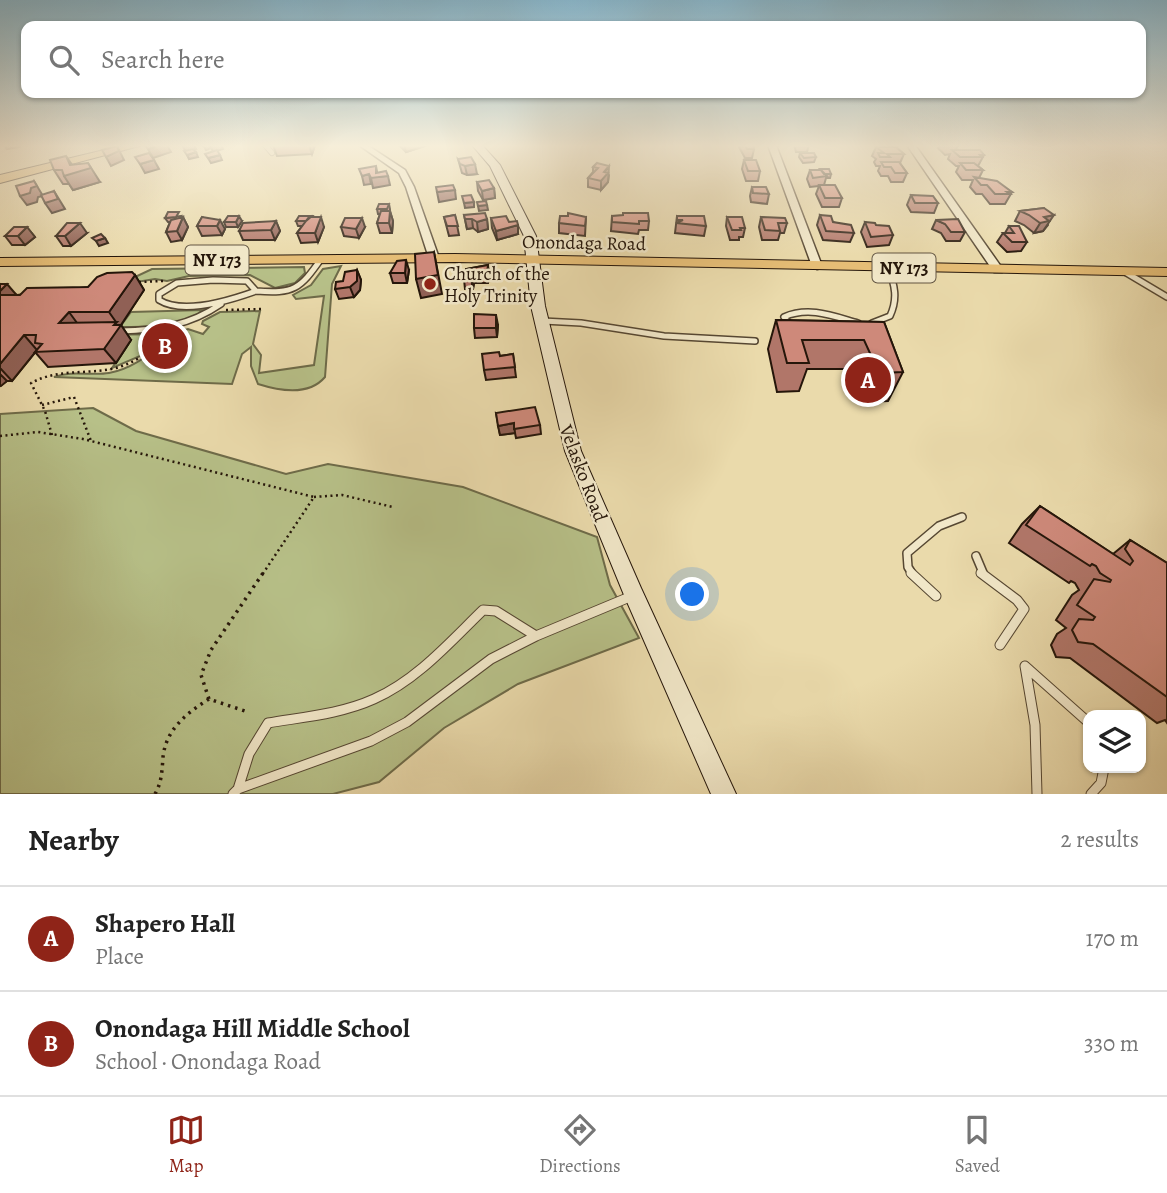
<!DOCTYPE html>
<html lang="en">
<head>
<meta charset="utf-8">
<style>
  :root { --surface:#fff; --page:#f2f2f2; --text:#222; --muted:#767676; --line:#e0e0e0; --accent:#8f2418 }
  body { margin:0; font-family:Alegreya,serif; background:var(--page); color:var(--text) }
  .controls { position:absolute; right:21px; bottom:21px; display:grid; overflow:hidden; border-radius:14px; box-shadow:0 2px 5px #0004 }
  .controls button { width:63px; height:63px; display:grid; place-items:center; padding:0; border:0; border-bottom:2px solid var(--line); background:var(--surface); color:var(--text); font:35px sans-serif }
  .you { position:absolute; left:693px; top:595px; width:24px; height:24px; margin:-18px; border:5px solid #fff; border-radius:50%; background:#1a73e8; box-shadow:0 0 0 10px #1a73e833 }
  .badge { display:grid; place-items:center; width:46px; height:46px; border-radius:50%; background:var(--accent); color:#fff; font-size:23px; font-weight:700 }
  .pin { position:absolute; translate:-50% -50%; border:4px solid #fff; box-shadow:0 2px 7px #0006 }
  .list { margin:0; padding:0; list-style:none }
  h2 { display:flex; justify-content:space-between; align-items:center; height:91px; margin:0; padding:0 28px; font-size:30px }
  h2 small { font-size:23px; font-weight:400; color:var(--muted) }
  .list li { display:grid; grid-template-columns:46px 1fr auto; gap:21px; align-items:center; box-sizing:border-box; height:105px; padding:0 28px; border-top:2px solid var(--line) }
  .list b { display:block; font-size:26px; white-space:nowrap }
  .list p { margin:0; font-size:23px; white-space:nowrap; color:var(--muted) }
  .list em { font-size:23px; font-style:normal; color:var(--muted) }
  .icon { flex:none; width:38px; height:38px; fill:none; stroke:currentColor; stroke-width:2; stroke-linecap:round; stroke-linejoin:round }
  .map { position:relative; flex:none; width:1167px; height:794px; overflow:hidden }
  .search { position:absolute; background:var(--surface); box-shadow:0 2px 5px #0004; left:21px; right:21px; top:21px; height:77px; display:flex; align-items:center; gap:18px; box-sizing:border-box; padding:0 24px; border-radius:14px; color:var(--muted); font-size:26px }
  .sheet { height:301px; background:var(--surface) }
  nav { display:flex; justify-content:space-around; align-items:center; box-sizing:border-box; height:98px; border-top:2px solid var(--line); background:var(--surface); font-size:19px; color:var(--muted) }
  nav a { display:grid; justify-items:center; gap:4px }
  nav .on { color:var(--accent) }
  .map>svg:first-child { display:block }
  .green { fill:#b7c088; stroke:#6e6b49; stroke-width:2 }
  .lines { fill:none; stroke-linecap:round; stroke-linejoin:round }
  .lane-far3-casing { stroke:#564732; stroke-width:6 }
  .lane-far2-casing { stroke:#564732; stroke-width:8 }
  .lane-far1-casing { stroke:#564732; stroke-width:10 }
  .lane-casing { stroke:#564732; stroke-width:11 }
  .street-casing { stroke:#564732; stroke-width:3 }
  .secondary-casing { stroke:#25160a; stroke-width:2 }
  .primary-casing { stroke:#25160a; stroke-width:2 }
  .path-far1 { stroke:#25160a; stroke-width:2.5; stroke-dasharray:2 3.5; stroke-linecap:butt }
  .path { stroke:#25160a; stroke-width:3.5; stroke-dasharray:2.5 5; stroke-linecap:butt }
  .lane-far3 { stroke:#f1e7c8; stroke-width:4.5 }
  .lane-far2 { stroke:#f1e7c8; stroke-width:5 }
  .lane-far1 { stroke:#f1e7c8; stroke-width:7 }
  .lane { stroke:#f1e7c8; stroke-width:9 }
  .street { fill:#f1e7c8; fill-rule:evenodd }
  .secondary { fill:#f1e7c8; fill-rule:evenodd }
  .primary { fill:#e5bd76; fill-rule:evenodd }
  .wall { fill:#b17669; stroke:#25160a; stroke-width:2 }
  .shaded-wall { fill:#906055; stroke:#25160a; stroke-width:2 }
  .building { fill:#ce897a; stroke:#25160a; stroke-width:2 }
  .poi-dot { fill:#8f2418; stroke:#f1e7c8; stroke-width:2.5 }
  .labels { text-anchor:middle; stroke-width:5; stroke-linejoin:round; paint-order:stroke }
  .shield { fill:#f1e7c8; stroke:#625543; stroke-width:2 }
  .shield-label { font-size:18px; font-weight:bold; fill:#25160a }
  .street-label { font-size:19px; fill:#25160a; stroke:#f1e7c8 }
  .poi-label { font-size:19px; fill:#25160a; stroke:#f1e7c8; text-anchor:start }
</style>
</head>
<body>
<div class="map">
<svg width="1167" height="794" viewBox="0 0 1167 794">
  <rect width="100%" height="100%" fill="#eadaab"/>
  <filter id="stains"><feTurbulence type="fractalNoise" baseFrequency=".00286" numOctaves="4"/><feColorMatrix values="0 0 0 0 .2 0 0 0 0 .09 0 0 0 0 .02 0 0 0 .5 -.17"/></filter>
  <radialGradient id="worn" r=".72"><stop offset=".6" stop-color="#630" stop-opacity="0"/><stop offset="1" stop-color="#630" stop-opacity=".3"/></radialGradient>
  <path class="green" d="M341 266 332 284 325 377C309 396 280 391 258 384L251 366V347L242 354 232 384 54 377C72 370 91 376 109 373 138 368 159 345 182 331L188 329 203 334 209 327 202 324 203 321 220 312 260 311 253 344 261 355 259 373 314 365 324 296 296 299 293 295 311 285 323 269Z
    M304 267 305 273 295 283 275 288 250 275 189 276 167 281 155 279 118 285 152 269Z
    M203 310C183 329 146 327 120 327L131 312Z
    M172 334 145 354 112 368 131 340 83 338 84 335Z
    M93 408 136 431 286 474 328 464 463 487 597 537 610 585 639 638 518 684 444 728 379 782 333 794H0V414Z"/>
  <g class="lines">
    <defs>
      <path id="lane-far3" d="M265 145 272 153"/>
      <path id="lane-far2" d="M1125 272 1167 297
        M213 280 247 281 256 291C231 300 183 315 159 300V294L177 283Z
        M256 291C294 294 300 289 321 259
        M543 321 581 323 664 336 755 341
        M872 323 890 316C898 299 895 285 888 268
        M791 326 784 317C809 306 833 316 858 323
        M120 331C158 330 189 326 221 304"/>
      <path id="lane-far1" d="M976 556 984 575
        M913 575 908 567 907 553 939 526 962 517"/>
      <path id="lane" d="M911 573 936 596
        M981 573 1017 600 1024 609 1000 645
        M238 789 249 754 268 723C303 717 341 714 374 699 417 680 450 642 483 610L496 611 536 636
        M233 794 238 789 371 741 407 722 491 659 536 636 632 596
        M1037 794 1035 725 1025 666 1088 722
        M1091 794 1101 783 1104 768"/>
      <path id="street" d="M359 145H367L405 170 414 187 439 258 437 260H431L429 258 406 187 399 173Z
        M768 145H776L822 266 821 268 817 269 812 266Z
        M907 145H915L1002 268V272H994Z"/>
      <path id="secondary" d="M472 145H482L500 165 536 236 545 306 581 451 641 588 736 794H711L624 595 565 451 531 306 524 236 490 166Z"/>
      <path id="primary" d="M125 145H143L0 183V175Z
        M455 254 1167 268V276L455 262 0 266V258Z"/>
    </defs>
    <use href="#lane-far3" class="lane-far3-casing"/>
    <use href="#lane-far2" class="lane-far2-casing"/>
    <use href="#lane-far1" class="lane-far1-casing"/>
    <use href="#lane" class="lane-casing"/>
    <use href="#street" class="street-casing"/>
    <use href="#secondary" class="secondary-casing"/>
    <use href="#primary" class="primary-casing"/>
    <path class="path-far1" d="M139 282 163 281
      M226 310 261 309
      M42 405 74 397 91 441
      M52 435 45 411 31 383C59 368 87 375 116 368 138 362 155 347 173 335
      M0 436 38 432 83 439 314 497 262 575
      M314 497 342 495 393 507"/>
    <path class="path" d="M209 699 201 675 211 650 263 573
      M155 794C162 782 162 770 163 757 166 729 187 713 209 699L248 712"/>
    <use href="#lane-far3" class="lane-far3"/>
    <use href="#lane-far2" class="lane-far2"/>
    <use href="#lane-far1" class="lane-far1"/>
    <use href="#lane" class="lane"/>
    <use href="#street" class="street"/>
    <use href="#secondary" class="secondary"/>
    <use href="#primary" class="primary"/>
  </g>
  <path class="wall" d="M273 145H315L312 154 277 156Z
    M399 145H428L406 152Z
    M740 145H753L754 149 752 158H745L739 147Z
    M794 145H809L807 152H796Z
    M883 145H898L897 148 904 154 900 163 907 173 903 182H891L888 176H881L878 171 880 166H876L874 162 876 159 872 156 876 147H884Z
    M940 145H958L956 150 984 155 978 166 983 170 979 178 1012 192 1005 204H990L982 194H976L970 187 973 180H962L956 172 959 166H956L948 159 950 154 945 155 938 148Z
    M800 153 816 157 814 162 803 163 799 157Z
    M458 159 477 174 467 175 462 173Z
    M744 160 760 171 758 181H746L742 169Z
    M597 163 609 175 608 182 601 190 588 187V178L593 172V167Z
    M72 165 100 182 73 190 69 184H63L54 170Z
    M810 170 831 174 830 178H826L824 185 842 198 839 207H822L816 194 819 186 810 187 807 179Z
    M477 182 494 188 495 198 483 200 478 191Z
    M752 187 769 194 767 204 751 202 750 196Z
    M911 195 938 203 934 213 911 212 907 205Z
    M389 204 390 209V211L393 221 392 233H380L377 223 380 214H378L377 209Z
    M1044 208 1048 225 1043 231 1034 233 1024 225 1015 221 1020 211Z
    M455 215 459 235 449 236 444 217Z
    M464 215 487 219 488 229 478 232 473 228 467 229Z
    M820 215 854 233 850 242 823 240 817 225Z
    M181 216 180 218 183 217 188 227 182 240 171 242 166 232 170 222H168L165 218Z
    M312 216 324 227 318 242 301 243 297 233 302 226H298L296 221Z
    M612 216 649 221 648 230H639L638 234 611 231Z
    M677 216 706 226 704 236 675 233Z
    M202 217 225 229 222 235 202 236 197 226Z
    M586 217 585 236 559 233V223Z
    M727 217 745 228 743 237H739V240H730L726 226Z
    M761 217 787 223 784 233H780L778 240H762L759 227Z
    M491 218 509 222 518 234 497 240 492 228Z
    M936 220 965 232 960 241H946L941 233 932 229Z
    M242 221 238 227H226L224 222Z
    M276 221 280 231 275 240H243L239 231Z
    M865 222 893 235 889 245 867 247 861 232Z
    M1009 226 1027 242 1021 251 1007 252 997 242 1003 233H1005Z
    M27 227 35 237 25 245H12L5 236Z
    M341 227H365L359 238 344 236Z
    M87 233 71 246H63L56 236Z
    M488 265 489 275 488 283H474L473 289H465L464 279 466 269Z
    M357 270 361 280 360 290 354 297 339 299 335 289Z
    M409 270 407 283H393L390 273Z
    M135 275 144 290 121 325 131 340 116 363 48 367 35 352 37 350 12 381H7L0 386V284L17 295 88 287Z
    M776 320 884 322 903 372 888 401 865 402 851 369H807L799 391 777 392 768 349Z
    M498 325 497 337 475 338 474 328Z
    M513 354 516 377 486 380 484 370 500 356Z
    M496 413 540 425 541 434 516 438 515 433 500 435Z
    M1040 506 1113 554 1130 540 1167 563V723L1165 720 1157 723 1070 658 1056 657 1051 645 1057 634 1066 628 1056 620 1072 595 1079 590 1075 583 1071 581 1069 583 1009 543 1022 524Z"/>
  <path class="shaded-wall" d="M4 145H20V147L7 149Z
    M161 145H167L171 152 153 158 148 149Z
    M182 145H194L196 149 186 152Z
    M203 145H209L211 148 206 150Z
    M210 145H221L223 149 213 152Z
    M309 145H315L312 154Z
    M404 145H428L406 152Z
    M117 146 124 160 111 166 106 157Z
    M196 152 198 157 189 159 187 155Z
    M220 155 222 160 211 163 208 158Z
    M66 156 75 169 88 163 100 182 73 190 64 176 70 165Z
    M154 160 159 169 145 173 140 164Z
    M475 164 477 174 467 175 465 166Z
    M376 166 378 177 388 176 390 185 373 188 371 178 376 173Z
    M609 166 608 182 601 190V181L604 172Z
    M369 174 371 184 364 185 362 176Z
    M34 181 43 196 38 197 37 202 27 205 20 196 31 188Z
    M494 188 495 198 483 200 482 191Z
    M455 190 456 199 439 202 437 192Z
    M54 191 65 209 52 213 45 203Z
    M474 202V207L465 208 464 203Z
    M487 205 488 210 479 211 478 206Z
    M390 211 393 221 392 233 389 223Z
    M1054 215 1043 231 1034 233 1044 217Z
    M239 216 242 221 238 227 236 222Z
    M183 217 188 227 182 240 177 231Z
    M321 217 324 227 318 242 315 233Z
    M362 218 365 227 359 238 356 229Z
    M465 219H472L473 228 467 229Z
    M487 219 488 229 478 232 477 222Z
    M220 220 225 229 222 235 217 226Z
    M276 221 280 231 275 240 271 230Z
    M80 223 87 233 71 246 65 236Z
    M518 225V234L497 240 496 231Z
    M27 227 35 237 25 245 18 236Z
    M105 238 108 243 99 246 96 241Z
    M434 252 442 294 421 298 416 279Z
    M406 260 409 270 407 283 405 273Z
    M488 265 489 275 488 283 487 273Z
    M357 270 361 280 360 290 354 297 350 287Z
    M472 273 474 283 473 289 471 279Z
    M135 275 144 290 121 325 131 340 116 363 104 349 114 325 116 322 109 312Z
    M7 284 20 299H0V291Z
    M69 312 80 327 59 323Z
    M496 315 498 325 497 337 496 328Z
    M24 335 37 350 12 381 0 368V364Z
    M0 374 7 381 1 386 0 385Z
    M514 423 515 433 500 435 498 426Z"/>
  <path class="building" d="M145 145H161L148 149Z
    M745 145H753L754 149H747Z
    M117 146 119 151 106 157 102 150Z
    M876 147H896L904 154H887L890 157H880L878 153H884Z
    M193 149 196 152 187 155 184 151Z
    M217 150 220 155 208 158 205 154Z
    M952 150H980L984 155H980L982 157H960Z
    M149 153 154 160 140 164 135 157Z
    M800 153H814L816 157 804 158Z
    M66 156 70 165 88 163 91 168 64 176 62 170H54L50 160Z
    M471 157 475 164 465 166 460 164 458 159Z
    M744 160H756L760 171H748Z
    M881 162H899L907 173H895L891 167H884Z
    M597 163 609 166 604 172 608 173 601 181 588 178 598 168 593 167Z
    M960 163H974L983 170H966Z
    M376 166V173L386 171 388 176 371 178 369 174 362 176 359 169Z
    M820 169H829L831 174H824Z
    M810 170H821L827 176 813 178Z
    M974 177 997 181 1012 192H1007L1010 194H995L987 185H981Z
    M489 180 494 188 482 191 477 182Z
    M34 181 37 186 31 188 30 193 20 196 16 186Z
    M453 185 455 190 437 192 436 187Z
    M819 185H835L842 198H825Z
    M752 187H766L769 194 753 193Z
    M54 191 58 199 45 203 41 195Z
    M471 195 474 202 464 203 462 196Z
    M911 195 933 196 938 203H915Z
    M486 201 487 205 478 206 477 202Z
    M379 204H389L387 209H377Z
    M1044 208 1054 215 1044 217 1049 221 1040 223 1029 215 1020 211Z
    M381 211H390L389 223H377Z
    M168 212H179L176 217 165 218Z
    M485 213 487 219 477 222 472 219H465L464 215Z
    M568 213 586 217 585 226 559 223 560 216H568Z
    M623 213H648L649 221H639V224L612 222V216L623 215Z
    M455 215 458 226H447L444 217Z
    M820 215 831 216 833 222 851 225 854 233 826 231Z
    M228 216H239L236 222H224Z
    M299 216H312L306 221H296Z
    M506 216 509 222 517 221 518 225 496 231 491 218Z
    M677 216H704L706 226 676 223 683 220H677Z
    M183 217 177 231 166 232 171 220Z
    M202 217 220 220 217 226H197Z
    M309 217H321L315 233H297Z
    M727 217H742L745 228H740L741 230H732Z
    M761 217 785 218 787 223H778L780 231 765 230Z
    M345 218H362L356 229 341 227Z
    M958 219 965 232H951L945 224 936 220Z
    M276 221 271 230 239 231 243 223Z
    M865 222 875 223 876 225 889 226 893 235 871 237Z
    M67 223H80L65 236H56Z
    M1009 226H1019L1027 242H1012L1003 233H1014Z
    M14 227H27L18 236H5Z
    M101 234 105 238 96 241 92 238Z
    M434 252 438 275 416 279 415 254Z
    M406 260 405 273H390L397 261Z
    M488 265 487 273H472L471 279H464L466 269Z
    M357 270V281L350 287 335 289 336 282 343 281 345 272Z
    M132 272 135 275 109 312H69L59 323 117 322 114 325H121L104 349 35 352 42 344 35 343 36 335H24L0 364V295H20L27 288 88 287 97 277 107 273Z
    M0 284H7L0 291Z
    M474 314 496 315V328H474Z
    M776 320 884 322 903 372 879 373 864 340H802L809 363H787Z
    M499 352 500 356 513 354 515 367 484 370 482 354Z
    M535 407 540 425 514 429V423L498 426 496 413Z
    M1040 506 1130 565 1133 561 1125 549 1130 540 1167 563V697L1093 644 1078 642 1072 630 1079 619 1093 620 1095 617 1077 605 1094 579 1110 582 1111 580 1100 573 1096 566 1092 564 1090 566 1026 525Z"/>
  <linearGradient id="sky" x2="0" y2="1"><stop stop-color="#88b7cd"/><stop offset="0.57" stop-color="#f6eed9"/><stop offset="1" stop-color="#f6eed9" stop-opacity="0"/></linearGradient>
  <rect width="1167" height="256" fill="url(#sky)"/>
  <circle class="poi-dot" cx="430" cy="284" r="7"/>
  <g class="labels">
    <g class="shield">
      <rect x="185.5" y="245.5" width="63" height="29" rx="5"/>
      <rect x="872.5" y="253.5" width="63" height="29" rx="5"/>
    </g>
    <g class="shield-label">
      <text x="217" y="266">NY 173</text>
      <text x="904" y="274">NY 173</text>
    </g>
    <g class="street-label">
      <text transform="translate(584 242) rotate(1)" y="7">Onondaga Road</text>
      <text transform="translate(584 473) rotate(69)" y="7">Velasko Road</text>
    </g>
    <g class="poi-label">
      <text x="444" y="280">Church of the<tspan x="444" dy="22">Holy Trinity</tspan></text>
    </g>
  </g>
  <rect width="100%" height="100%" filter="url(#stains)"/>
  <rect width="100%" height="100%" fill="url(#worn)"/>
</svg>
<div class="controls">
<button><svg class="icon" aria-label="layers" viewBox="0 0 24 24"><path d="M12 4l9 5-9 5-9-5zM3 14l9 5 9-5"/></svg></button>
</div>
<div class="you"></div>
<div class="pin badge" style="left:868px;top:380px">A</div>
<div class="pin badge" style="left:165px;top:346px">B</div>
<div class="search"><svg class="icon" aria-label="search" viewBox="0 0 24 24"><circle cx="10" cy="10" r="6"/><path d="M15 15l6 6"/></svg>Search here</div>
</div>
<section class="sheet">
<h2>Nearby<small>2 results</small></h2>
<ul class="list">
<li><span class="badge">A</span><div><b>Shapero Hall</b><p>Place</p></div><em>170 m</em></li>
<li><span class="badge">B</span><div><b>Onondaga Hill Middle School</b><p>School · Onondaga Road</p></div><em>330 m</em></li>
</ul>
</section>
<nav>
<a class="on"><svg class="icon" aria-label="map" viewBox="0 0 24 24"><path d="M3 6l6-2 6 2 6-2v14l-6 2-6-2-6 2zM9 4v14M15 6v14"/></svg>Map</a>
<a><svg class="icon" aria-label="directions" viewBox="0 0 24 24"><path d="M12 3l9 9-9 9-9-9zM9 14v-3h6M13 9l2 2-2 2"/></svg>Directions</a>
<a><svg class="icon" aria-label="saved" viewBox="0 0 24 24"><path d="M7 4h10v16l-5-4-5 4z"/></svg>Saved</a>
</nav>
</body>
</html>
